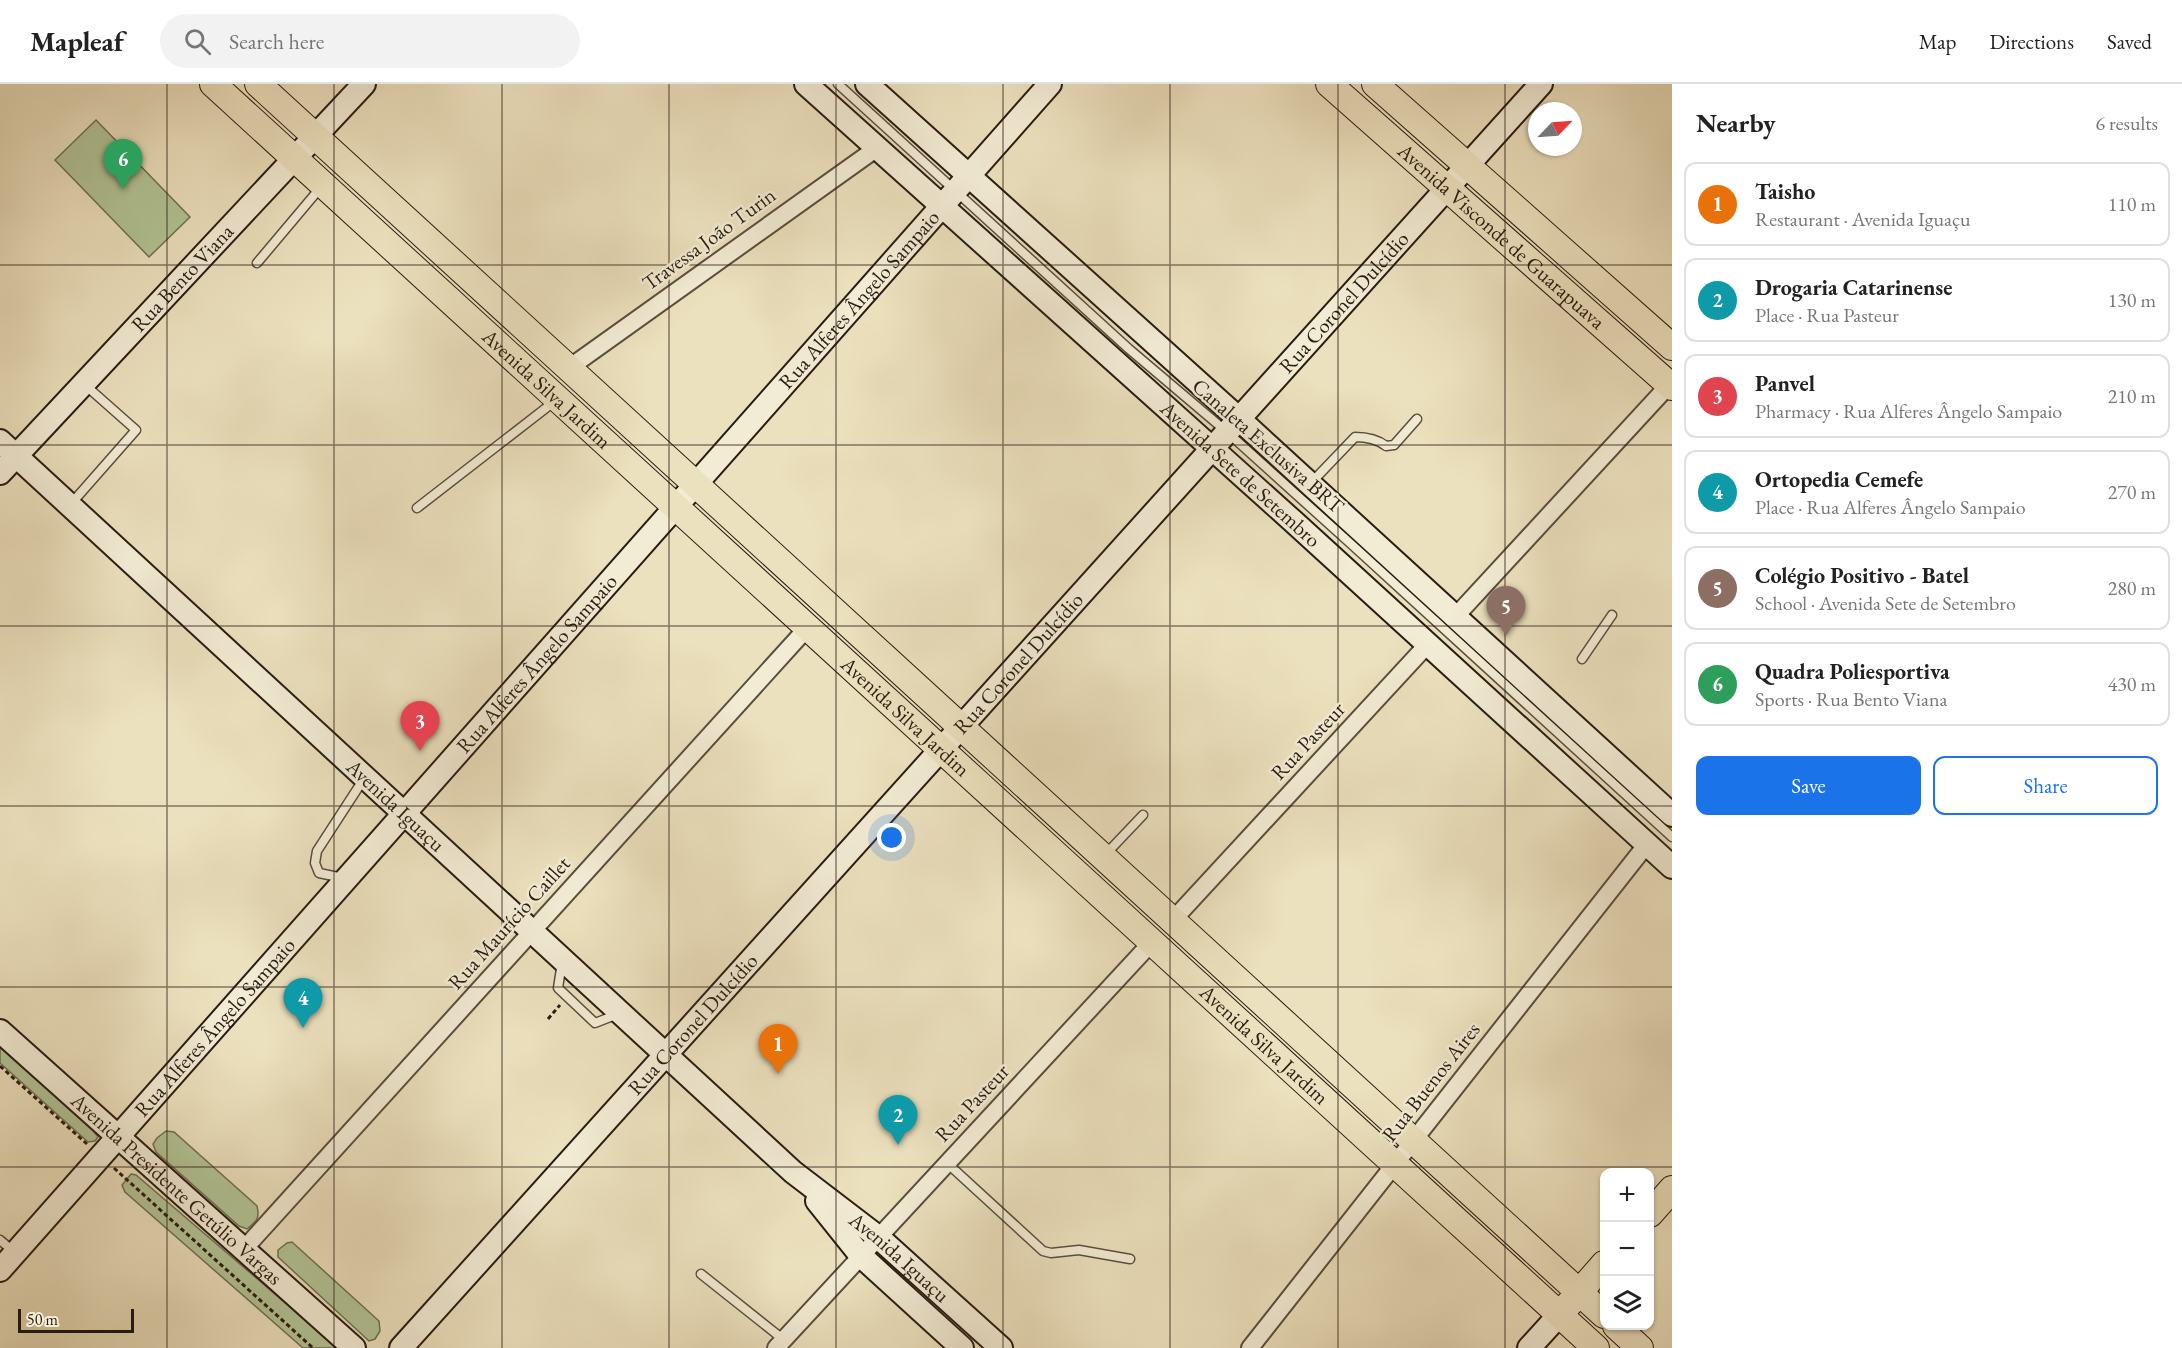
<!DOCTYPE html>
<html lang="en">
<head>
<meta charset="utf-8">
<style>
  :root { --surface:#fff; --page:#f2f2f2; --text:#222; --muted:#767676; --line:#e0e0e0; --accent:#1a73e8 }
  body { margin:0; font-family:"EB Garamond",serif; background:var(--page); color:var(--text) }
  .controls { position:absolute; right:18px; bottom:18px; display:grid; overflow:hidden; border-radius:12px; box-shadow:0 2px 4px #0004 }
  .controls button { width:54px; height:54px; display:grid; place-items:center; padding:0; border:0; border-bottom:2px solid var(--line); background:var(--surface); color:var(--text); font:30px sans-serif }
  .compass { position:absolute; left:1528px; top:18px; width:54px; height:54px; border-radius:50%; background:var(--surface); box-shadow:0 2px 4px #0004; rotate:65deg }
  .scale { position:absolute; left:18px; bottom:15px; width:116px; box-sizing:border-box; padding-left:6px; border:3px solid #291c13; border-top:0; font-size:16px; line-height:21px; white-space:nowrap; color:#291c13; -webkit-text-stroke:4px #f3ecd5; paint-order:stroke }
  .you { position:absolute; left:892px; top:754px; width:21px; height:21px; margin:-15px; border:4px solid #fff; border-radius:50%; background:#1a73e8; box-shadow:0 0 0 9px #1a73e833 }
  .badge { display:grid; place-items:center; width:39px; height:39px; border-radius:50%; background:var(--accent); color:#fff; font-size:20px; font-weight:700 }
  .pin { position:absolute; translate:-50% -50px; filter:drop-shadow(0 2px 3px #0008) }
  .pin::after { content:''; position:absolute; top:32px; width:21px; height:18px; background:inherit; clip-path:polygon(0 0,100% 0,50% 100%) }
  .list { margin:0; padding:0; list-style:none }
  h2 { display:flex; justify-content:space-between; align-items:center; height:78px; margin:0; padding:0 24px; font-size:26px }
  h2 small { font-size:20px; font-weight:400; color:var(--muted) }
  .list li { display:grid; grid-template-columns:39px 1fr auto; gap:18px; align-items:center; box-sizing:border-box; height:84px; margin:0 12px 12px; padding:0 12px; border:2px solid var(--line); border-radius:12px }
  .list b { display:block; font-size:22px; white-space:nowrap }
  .list p { margin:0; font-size:20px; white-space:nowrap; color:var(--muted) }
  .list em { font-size:20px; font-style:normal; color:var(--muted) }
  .actions { display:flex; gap:12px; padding:18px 24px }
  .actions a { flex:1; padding:14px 0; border:2px solid var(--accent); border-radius:12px; text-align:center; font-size:21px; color:var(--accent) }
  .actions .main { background:var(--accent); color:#fff }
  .icon { flex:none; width:33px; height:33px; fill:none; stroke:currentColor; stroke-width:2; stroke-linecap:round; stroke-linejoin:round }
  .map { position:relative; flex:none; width:1672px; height:1264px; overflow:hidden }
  header { display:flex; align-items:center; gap:36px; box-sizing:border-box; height:84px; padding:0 30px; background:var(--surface); border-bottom:2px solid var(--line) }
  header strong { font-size:28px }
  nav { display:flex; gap:33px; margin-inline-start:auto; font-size:21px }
  .search { width:420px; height:54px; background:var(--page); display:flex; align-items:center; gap:15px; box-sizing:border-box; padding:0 21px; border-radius:33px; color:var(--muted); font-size:22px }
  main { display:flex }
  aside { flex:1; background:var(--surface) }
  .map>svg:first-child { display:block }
  .green { fill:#b2c496; stroke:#6e7054; stroke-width:1.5 }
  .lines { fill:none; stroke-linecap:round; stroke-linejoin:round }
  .lane-casing { stroke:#5a4d3e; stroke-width:11 }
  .street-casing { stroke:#5a4d3e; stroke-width:20 }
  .secondary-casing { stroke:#291c13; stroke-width:26 }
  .primary-casing { stroke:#291c13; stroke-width:28 }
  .path { stroke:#291c13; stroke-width:3; stroke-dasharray:4.5 3; stroke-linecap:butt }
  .lane { stroke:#f3ecd5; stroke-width:8 }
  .street { stroke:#f3ecd5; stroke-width:16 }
  .secondary { stroke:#f3ecd5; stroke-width:22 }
  .primary { stroke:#ece1be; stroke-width:26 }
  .grid { fill:none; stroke:#291c13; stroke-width:1.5; stroke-opacity:0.55 }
  .labels { text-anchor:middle; stroke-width:5; stroke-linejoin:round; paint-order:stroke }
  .street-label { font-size:21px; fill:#291c13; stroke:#f3ecd5 }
</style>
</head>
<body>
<header>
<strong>Mapleaf</strong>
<div class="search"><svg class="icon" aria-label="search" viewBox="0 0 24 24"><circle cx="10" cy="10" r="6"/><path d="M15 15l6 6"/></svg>Search here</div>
<nav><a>Map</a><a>Directions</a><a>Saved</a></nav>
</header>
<main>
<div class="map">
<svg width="1672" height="1264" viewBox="0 0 1672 1264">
  <rect width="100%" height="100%" fill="#ece1be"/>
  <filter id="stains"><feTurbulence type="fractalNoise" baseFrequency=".00333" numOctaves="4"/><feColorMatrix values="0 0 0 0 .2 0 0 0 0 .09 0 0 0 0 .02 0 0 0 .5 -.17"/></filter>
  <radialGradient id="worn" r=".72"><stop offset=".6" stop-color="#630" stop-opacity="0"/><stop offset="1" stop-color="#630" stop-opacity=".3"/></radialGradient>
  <path class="green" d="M96 36 190 133 149 173 55 76Z
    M0 962 92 1045 98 1053 95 1057 88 1058 0 979Z
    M166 1047 174 1048 257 1122C260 1134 257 1137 247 1145L239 1142 156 1068 153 1060 157 1054Z
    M131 1090 136 1091 338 1264H303L125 1108 122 1101Z
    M292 1158 379 1237 380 1247 375 1255 369 1257 278 1173V1166L287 1159Z"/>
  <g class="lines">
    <defs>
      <path id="lane" d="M838 0 1129 265 1227 348 1350 459 1672 753
        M257 179 321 103
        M1310 400 1355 353C1366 353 1377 355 1386 362L1394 361 1417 335
        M70 421 136 346 84 300
        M417 424 555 317
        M1582 575 1612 531
        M1104 772 1143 731
        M343 794 319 789 315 779 317 767 365 693
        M562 878 558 904 595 939 618 930
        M947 1079 1043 1167 1051 1169 1079 1166 1130 1175
        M0 1156 13 1167
        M701 1190 784 1256"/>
      <path id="street" d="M569 284 877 64
        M1455 533 1669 301
        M1173 836 1427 561
        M244 1165 808 543
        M776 1264 1152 858
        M1250 1264 1647 760"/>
      <g id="secondary">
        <path id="s1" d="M806 0 1295 439 1672 783"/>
        <path d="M867 0 1239 335 1672 731"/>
        <path id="s2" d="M0 357 793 1088 878 1153 1001 1264"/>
        <path id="s3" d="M0 389 364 0"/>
        <path id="s4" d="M0 947 354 1264"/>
        <path d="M817 1117 861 1172 962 1264"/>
        <path id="s5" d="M0 1186 1050 0"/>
        <path id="s6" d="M401 1264 1541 0"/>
        <path d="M1529 1264 1560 1230"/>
      </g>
      <g id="primary">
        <path id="s7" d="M213 0 1596 1264"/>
        <path d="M258 0 1604 1231"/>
        <path id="s8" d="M1329 0 1672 303"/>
        <path d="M1375 0 1672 263"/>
        <path d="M1650 1130 1672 1105"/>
        <path d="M1569 1220 1604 1180"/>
        <path d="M1616 1242 1640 1264"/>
      </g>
    </defs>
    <use href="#lane" class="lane-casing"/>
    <use href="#street" class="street-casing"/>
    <use href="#secondary" class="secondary-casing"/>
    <use href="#primary" class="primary-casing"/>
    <path class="path" d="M548 935 560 921
      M0 982 87 1060
      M114 1084 313 1264"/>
    <use href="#lane" class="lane"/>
    <use href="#street" class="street"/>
    <use href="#secondary" class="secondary"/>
    <use href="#primary" class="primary"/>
  </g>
  <path class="grid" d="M167 0V1264M334 0V1264M502 0V1264M669 0V1264M836 0V1264M1003 0V1264M1170 0V1264M1338 0V1264M1505 0V1264M0 181H1672M0 361H1672M0 542H1672M0 722H1672M0 903H1672M0 1083H1672"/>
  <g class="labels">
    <g class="street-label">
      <text dy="7" stroke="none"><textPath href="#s8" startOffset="230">Avenida Visconde de Guarapuava</textPath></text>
      <text transform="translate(709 155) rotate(-36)" y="7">Travessa João Turin</text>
      <text dy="7" stroke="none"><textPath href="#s3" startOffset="267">Rua Bento Viana</textPath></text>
      <text dy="7" stroke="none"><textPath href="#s5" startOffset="1296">Rua Alferes Ângelo Sampaio</textPath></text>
      <text dy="7" stroke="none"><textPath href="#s6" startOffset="1408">Rua Coronel Dulcídio</textPath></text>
      <text dy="7" stroke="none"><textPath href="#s7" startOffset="452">Avenida Silva Jardim</textPath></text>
      <text transform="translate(1268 362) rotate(41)" y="7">Canaleta Exclusiva BRT</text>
      <text dy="7" stroke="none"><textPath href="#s1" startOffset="584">Avenida Sete de Setembro</textPath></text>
      <text dy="7" stroke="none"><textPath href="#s6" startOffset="922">Rua Coronel Dulcídio</textPath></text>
      <text dy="7" stroke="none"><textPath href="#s5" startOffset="810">Rua Alferes Ângelo Sampaio</textPath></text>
      <text dy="7" stroke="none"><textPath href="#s7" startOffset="938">Avenida Silva Jardim</textPath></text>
      <text transform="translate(1308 657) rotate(-47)" y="7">Rua Pasteur</text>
      <text dy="7" stroke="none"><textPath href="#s2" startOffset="538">Avenida Iguaçu</textPath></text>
      <text transform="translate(509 839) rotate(-48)" y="7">Rua Maurício Caillet</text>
      <text dy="7" stroke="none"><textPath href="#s6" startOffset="436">Rua Coronel Dulcídio</textPath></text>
      <text dy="7" stroke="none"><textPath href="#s5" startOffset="324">Rua Alferes Ângelo Sampaio</textPath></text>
      <text dy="7" stroke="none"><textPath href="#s7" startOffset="1424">Avenida Silva Jardim</textPath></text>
      <text transform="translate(1431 998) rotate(-52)" y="7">Rua Buenos Aires</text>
      <text transform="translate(972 1019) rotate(-47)" y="7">Rua Pasteur</text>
      <text dy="7" stroke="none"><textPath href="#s4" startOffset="237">Avenida Presidente Getúlio Vargas</textPath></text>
      <text dy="7" stroke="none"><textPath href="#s2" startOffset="1215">Avenida Iguaçu</textPath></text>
    </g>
  </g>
  <rect width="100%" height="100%" filter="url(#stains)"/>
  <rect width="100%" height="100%" fill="url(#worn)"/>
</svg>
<div class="controls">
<button>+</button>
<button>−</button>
<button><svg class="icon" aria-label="layers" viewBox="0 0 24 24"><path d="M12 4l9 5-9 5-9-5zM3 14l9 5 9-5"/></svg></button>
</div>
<svg class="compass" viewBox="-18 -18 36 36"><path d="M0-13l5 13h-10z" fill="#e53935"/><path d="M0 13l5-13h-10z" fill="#767676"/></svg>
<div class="scale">50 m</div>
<div class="you"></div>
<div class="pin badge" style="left:778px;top:990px;background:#e8710a">1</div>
<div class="pin badge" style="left:898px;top:1061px;background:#0f9aa8">2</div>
<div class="pin badge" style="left:420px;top:667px;background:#e0444e">3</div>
<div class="pin badge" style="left:303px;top:944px;background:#0f9aa8">4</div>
<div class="pin badge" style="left:1506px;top:552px;background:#8d6e63">5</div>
<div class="pin badge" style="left:123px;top:105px;background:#2e9e5b">6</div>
</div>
<aside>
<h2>Nearby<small>6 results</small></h2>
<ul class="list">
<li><span class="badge" style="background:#e8710a">1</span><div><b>Taisho</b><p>Restaurant · Avenida Iguaçu</p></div><em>110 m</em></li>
<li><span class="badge" style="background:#0f9aa8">2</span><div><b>Drogaria Catarinense</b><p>Place · Rua Pasteur</p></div><em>130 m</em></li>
<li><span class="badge" style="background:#e0444e">3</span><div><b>Panvel</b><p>Pharmacy · Rua Alferes Ângelo Sampaio</p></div><em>210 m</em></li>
<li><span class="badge" style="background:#0f9aa8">4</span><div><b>Ortopedia Cemefe</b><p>Place · Rua Alferes Ângelo Sampaio</p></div><em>270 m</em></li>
<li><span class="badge" style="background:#8d6e63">5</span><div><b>Colégio Positivo - Batel</b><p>School · Avenida Sete de Setembro</p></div><em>280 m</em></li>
<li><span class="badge" style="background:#2e9e5b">6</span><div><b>Quadra Poliesportiva</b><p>Sports · Rua Bento Viana</p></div><em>430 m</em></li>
</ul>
<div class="actions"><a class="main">Save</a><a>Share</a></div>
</aside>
</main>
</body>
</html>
